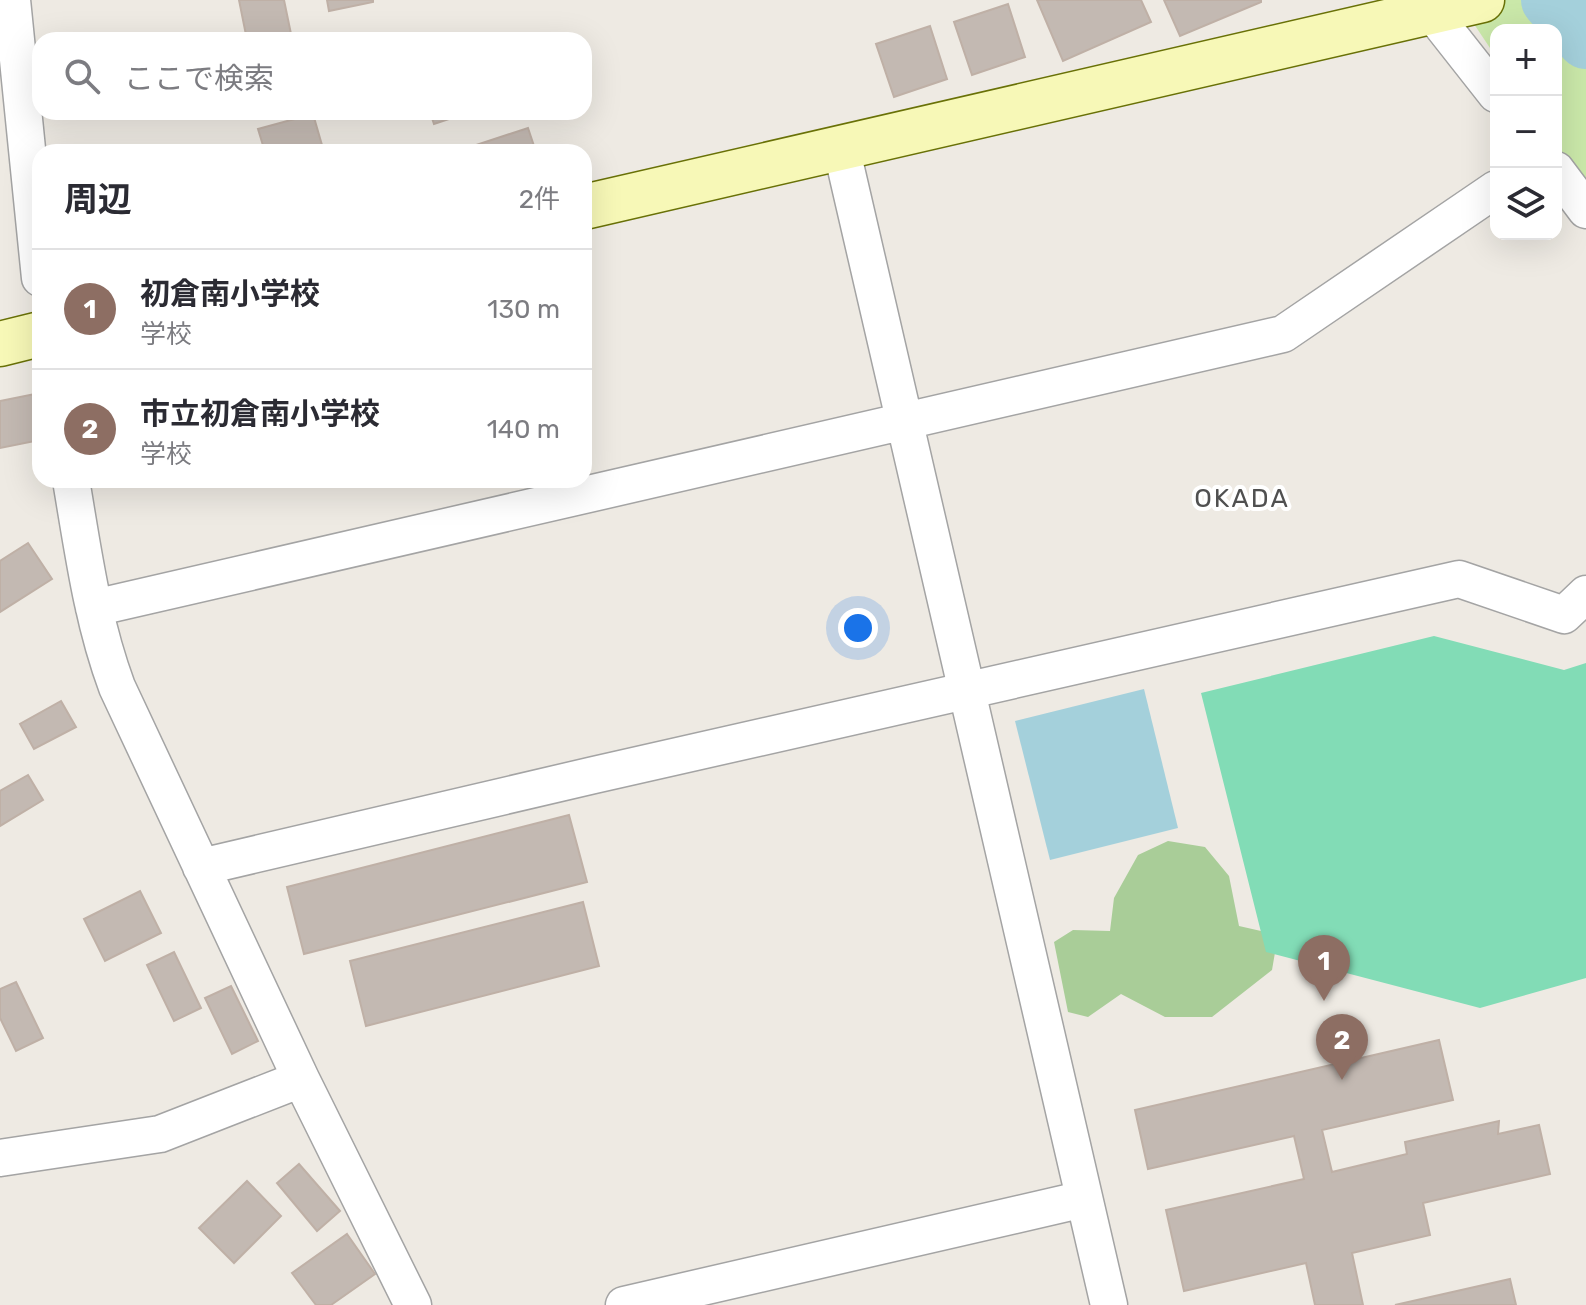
<!DOCTYPE html>
<html lang="ja">
<head>
<meta charset="utf-8">
<style>
  :root { --surface:#fff; --page:#f7f7f7; --text:#2b2b33; --muted:#7c7c81; --line:#e1e1e2; --accent:#c6040a }
  body { margin:0; font-family:Rubik,"Noto Sans JP",sans-serif; background:var(--page); color:var(--text) }
  .controls { position:absolute; right:24px; top:24px; display:grid; overflow:hidden; border-radius:16px; box-shadow:0 8px 32px #0002 }
  .controls button { width:72px; height:72px; display:grid; place-items:center; padding:0; border:0; border-bottom:2px solid var(--line); background:var(--surface); color:var(--text); font:40px sans-serif }
  .you { position:absolute; left:858px; top:628px; width:28px; height:28px; margin:-20px; border:6px solid #fff; border-radius:50%; background:#1a73e8; box-shadow:0 0 0 12px #1a73e833 }
  .badge { display:grid; place-items:center; width:52px; height:52px; border-radius:50%; background:var(--accent); color:#fff; font-size:26px; font-weight:700 }
  .pin { position:absolute; translate:-50% -66px; filter:drop-shadow(0 2px 4px #0008) }
  .pin::after { content:''; position:absolute; top:42px; width:28px; height:24px; background:inherit; clip-path:polygon(0 0,100% 0,50% 100%) }
  .list { margin:0; padding:0; list-style:none }
  h2 { display:flex; justify-content:space-between; align-items:center; height:104px; margin:0; padding:0 32px; font-size:34px }
  h2 small { font-size:26px; font-weight:400; color:var(--muted) }
  .list li { display:grid; grid-template-columns:52px 1fr auto; gap:24px; align-items:center; box-sizing:border-box; height:120px; padding:0 32px; border-top:2px solid var(--line) }
  .list b { display:block; font-size:30px; white-space:nowrap }
  .list p { margin:0; font-size:26px; white-space:nowrap; color:var(--muted) }
  .list em { font-size:26px; font-style:normal; color:var(--muted) }
  .icon { flex:none; width:44px; height:44px; fill:none; stroke:currentColor; stroke-width:2; stroke-linecap:round; stroke-linejoin:round }
  .map { position:relative; flex:none; width:1586px; height:1305px; overflow:hidden }
  .search { position:absolute; background:var(--surface); box-shadow:0 8px 32px #0002; left:32px; top:32px; width:560px; height:88px; display:flex; align-items:center; gap:20px; box-sizing:border-box; padding:0 28px; border-radius:24px; color:var(--muted); font-size:30px }
  .panel { position:absolute; background:var(--surface); box-shadow:0 8px 32px #0002; left:32px; top:144px; width:560px; height:344px; border-radius:24px }
  .map>svg:first-child { display:block }
  .grass { fill:#cae8a9 }
  .forest { fill:#a9cd98 }
  .pitch { fill:#82dcb6 }
  .water { fill:#a4d0db }
  .lines { fill:none; stroke-linecap:round; stroke-linejoin:round }
  .river { stroke:#a4d0db; stroke-width:58 }
  .building { fill:#c3b9b2; stroke:#bfb0a6; stroke-width:2 }
  .street-casing { stroke:#a4a4a4; stroke-width:39 }
  .secondary-casing { stroke:#697107; stroke-width:47 }
  .street { stroke:#fff; stroke-width:36 }
  .secondary { stroke:#f7f8b7; stroke-width:44 }
  .labels { text-anchor:middle; stroke-width:8; stroke-linejoin:round; paint-order:stroke }
  .quarter-label { font-size:26px; letter-spacing:2px; fill:#505050; stroke:#fff }
</style>
</head>
<body>
<div class="map">
<svg width="1586" height="1305" viewBox="0 0 1586 1305">
  <rect width="100%" height="100%" fill="#eeeae3"/>
  <path class="grass" d="M1458 0H1586V191L1556 147V30H1496V57Z"/>
  <path class="forest" d="M1168 841 1205 847 1229 876 1239 926 1278 935 1272 970 1212 1017H1165L1121 994 1088 1017 1068 1012 1054 942 1073 930 1110 931 1114 898 1138 855Z"/>
  <path class="pitch" d="M1434 636 1564 670 1586 663V978L1480 1008 1266 952 1201 693Z"/>
  <path class="water" d="M1144 689 1178 828 1050 860 1015 721Z"/>
  <g class="lines">
    <path class="river" d="M1550 0 1586 40"/>
  </g>
  <path class="building" d="M239 0H284L291 34 247 40Z
    M327 0H373V2L329 11Z
    M1037 0H1141L1151 22 1063 61Z
    M1164 0H1261V2L1180 36Z
    M1008 4 1025 57 972 75 954 22Z
    M930 26 947 79 894 97 876 44Z
    M430 112H470L434 124Z
    M313 114 324 152H265L258 129Z
    M528 128 536 152H455Z
    M40 393V440L0 448V401Z
    M28 543 52 579 0 612V561Z
    M61 701 76 727 34 749 20 724Z
    M28 775 43 800 0 826V791Z
    M569 815 587 882 304 954 287 887Z
    M140 891 161 933 105 961 84 919Z
    M583 902 599 966 366 1026 350 961Z
    M174 952 201 1008 174 1021 147 965Z
    M16 982 43 1038 16 1051 0 1018V989Z
    M231 986 258 1041 232 1054 205 998Z
    M1439 1040 1453 1100 1322 1130 1332 1172 1407 1154 1405 1142 1499 1121 1498 1134 1539 1125 1550 1174 1423 1203 1430 1235 1352 1253 1363 1305H1315L1306 1263 1184 1291 1166 1210 1304 1179 1294 1136 1148 1169 1135 1110Z
    M299 1164 340 1211 317 1231 277 1183Z
    M247 1181 281 1216 234 1263 199 1228Z
    M347 1234 375 1274 331 1305H316L292 1273Z
    M1510 1279 1516 1305H1395Z"/>
  <g class="lines">
    <defs>
      <path id="street" d="M12 0 40 278
        M1422 0 1496 94
        M841 147 1109 1305
        M1556 170 1586 210
        M71 480C83 550 92 620 117 687L301 1079 413 1305
        M94 608 1283 334 1496 189
        M201 867 594 775 1459 579 1564 615 1586 594
        M0 1158 160 1134 301 1079
        M624 1305 1084 1199"/>
      <path id="secondary" d="M584 207 1482 0
        M0 344 40 334"/>
    </defs>
    <use href="#street" class="street-casing"/>
    <use href="#secondary" class="secondary-casing"/>
    <use href="#street" class="street"/>
    <use href="#secondary" class="secondary"/>
  </g>
  <g class="labels">
    <g class="quarter-label">
      <text x="1242" y="507">OKADA</text>
    </g>
  </g>
</svg>
<div class="controls">
<button>+</button>
<button>−</button>
<button><svg class="icon" aria-label="layers" viewBox="0 0 24 24"><path d="M12 4l9 5-9 5-9-5zM3 14l9 5 9-5"/></svg></button>
</div>
<div class="you"></div>
<div class="pin badge" style="left:1324px;top:1001px;background:#8d6e63">1</div>
<div class="pin badge" style="left:1342px;top:1080px;background:#8d6e63">2</div>
<div class="search"><svg class="icon" aria-label="search" viewBox="0 0 24 24"><circle cx="10" cy="10" r="6"/><path d="M15 15l6 6"/></svg>ここで検索</div>
<section class="panel">
<h2>周辺<small>2件</small></h2>
<ul class="list">
<li><span class="badge" style="background:#8d6e63">1</span><div><b>初倉南小学校</b><p>学校</p></div><em>130 m</em></li>
<li><span class="badge" style="background:#8d6e63">2</span><div><b>市立初倉南小学校</b><p>学校</p></div><em>140 m</em></li>
</ul>
</section>
</div>
</body>
</html>
